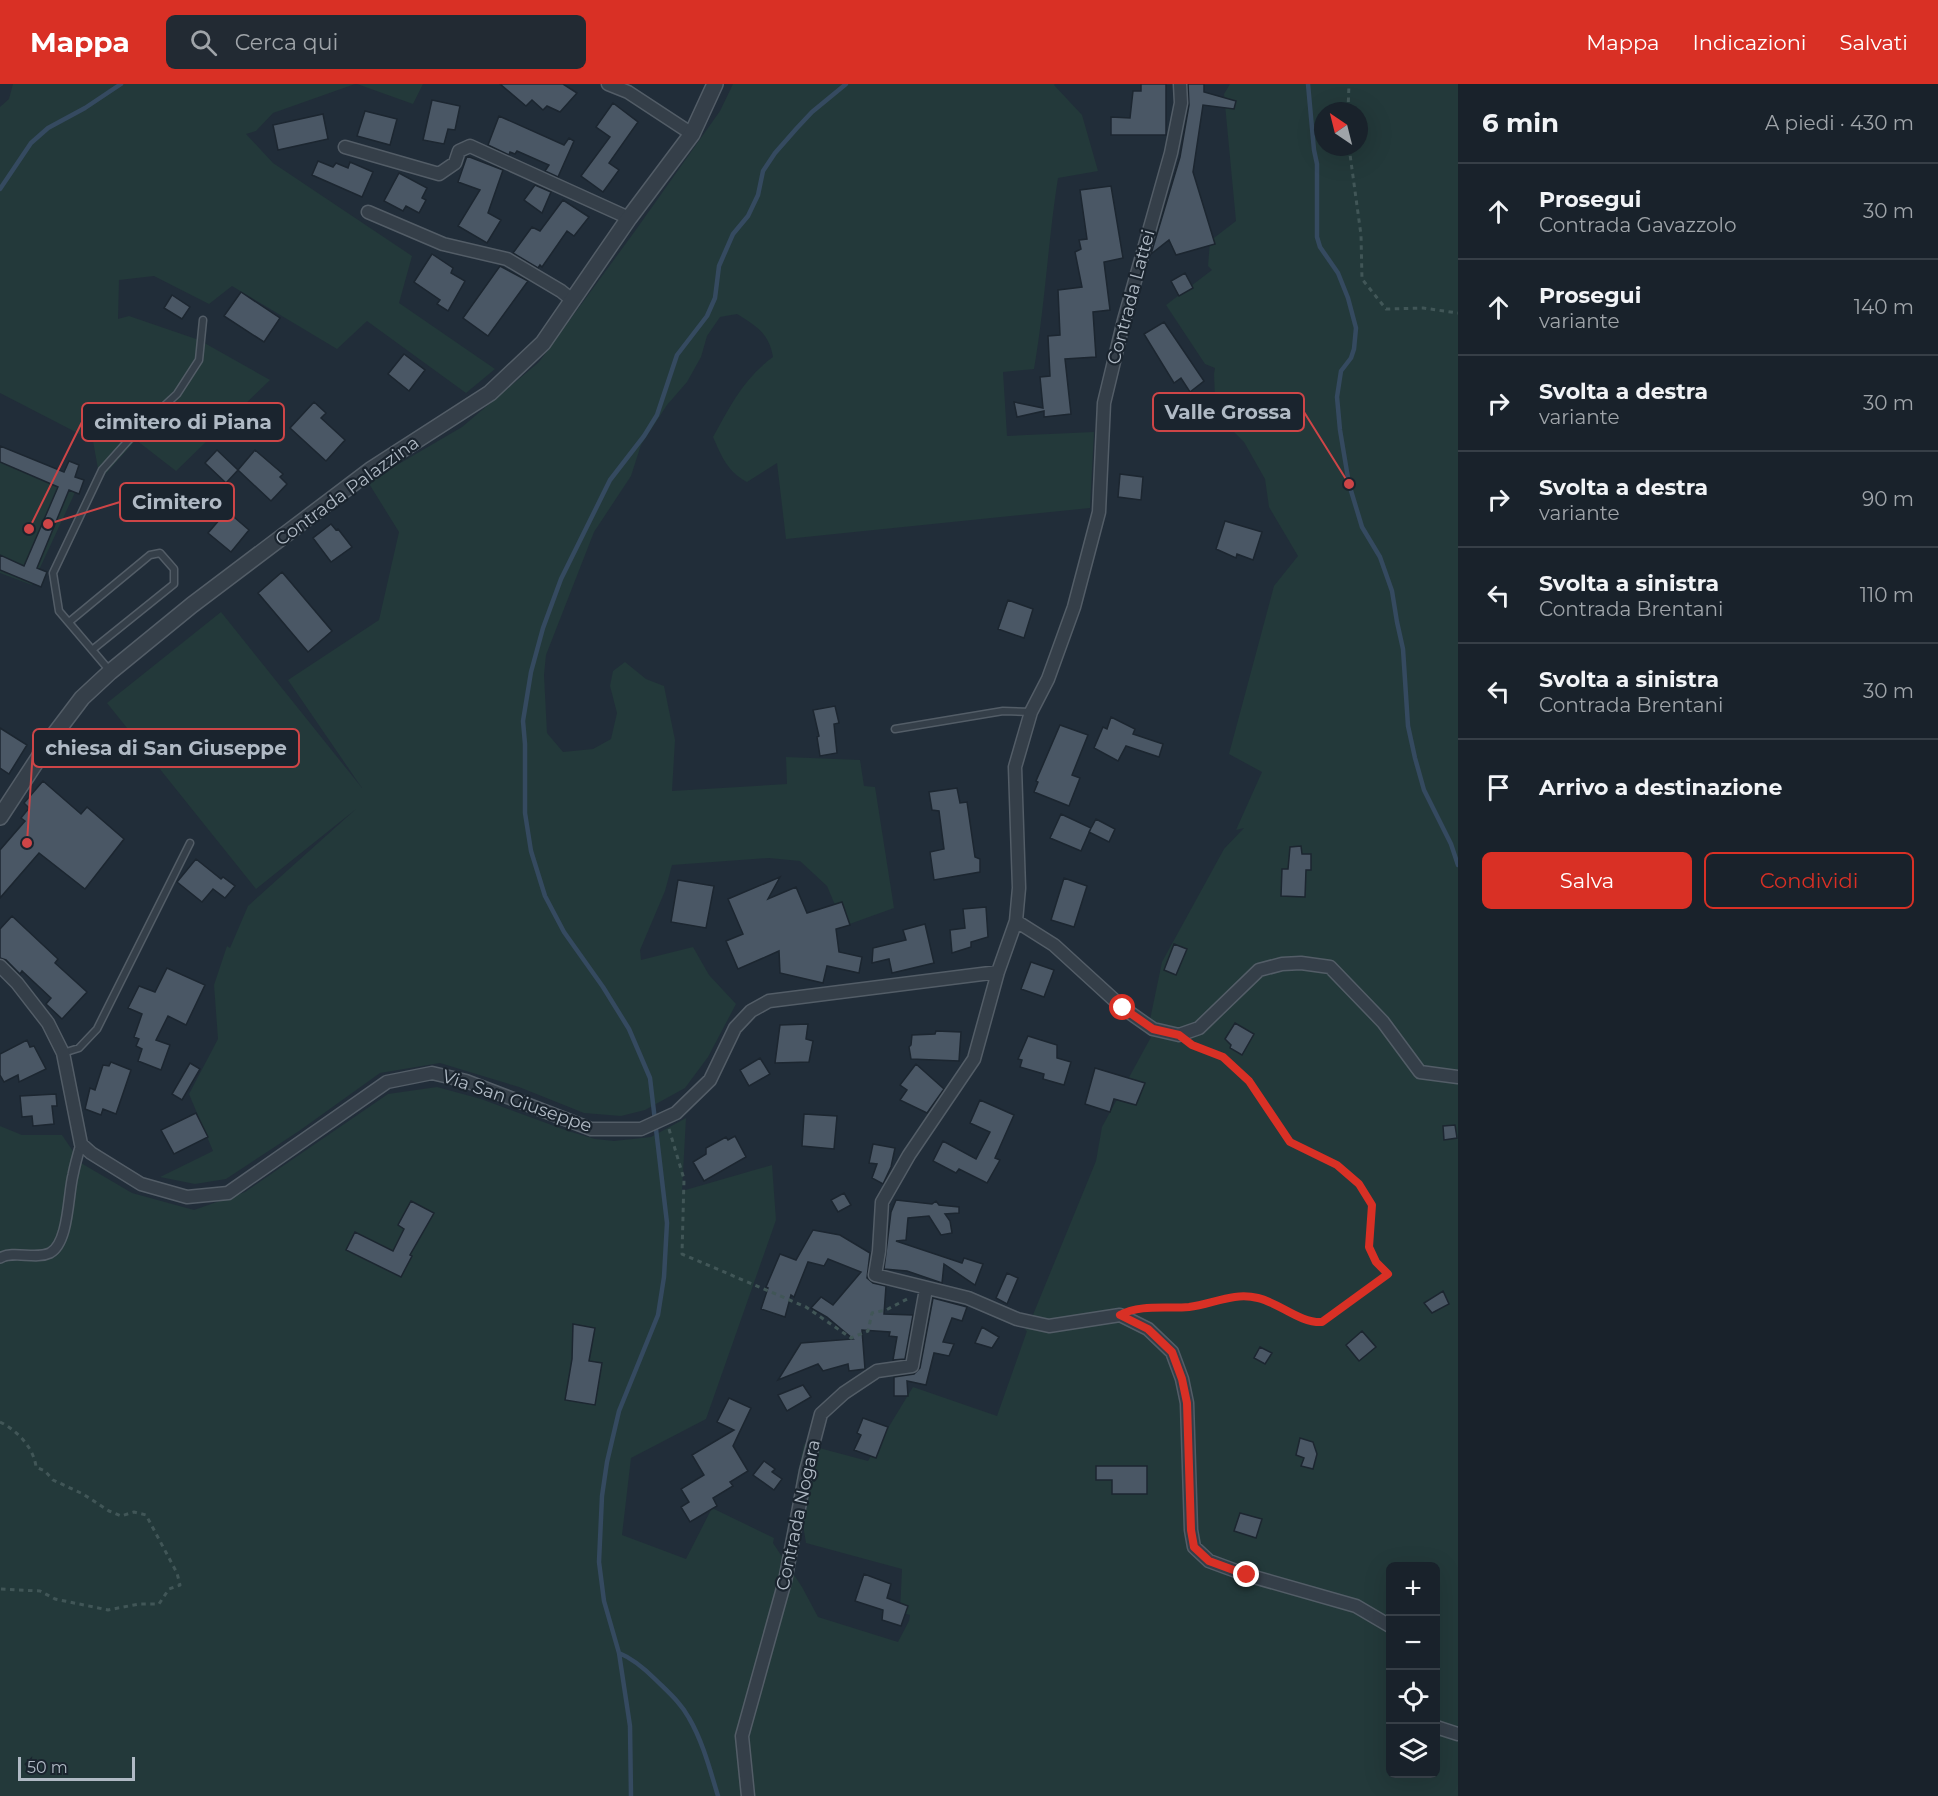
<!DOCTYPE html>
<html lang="it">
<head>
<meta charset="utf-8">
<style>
  :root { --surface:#19222b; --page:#222a33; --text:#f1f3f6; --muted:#9fa4a9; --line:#373f47; --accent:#d93025 }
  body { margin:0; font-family:Montserrat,sans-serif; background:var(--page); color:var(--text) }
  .controls { position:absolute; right:18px; bottom:18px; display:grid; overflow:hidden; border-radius:9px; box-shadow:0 6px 24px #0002 }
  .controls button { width:54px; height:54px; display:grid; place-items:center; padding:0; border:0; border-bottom:2px solid var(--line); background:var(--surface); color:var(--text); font:30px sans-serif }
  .compass { position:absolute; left:1314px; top:18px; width:54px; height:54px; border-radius:50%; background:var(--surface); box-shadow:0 6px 24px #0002; rotate:325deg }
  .scale { position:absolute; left:18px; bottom:15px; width:117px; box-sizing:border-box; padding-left:6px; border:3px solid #b0bac5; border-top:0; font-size:16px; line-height:21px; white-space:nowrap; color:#b0bac5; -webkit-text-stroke:4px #1a242e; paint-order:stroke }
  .stop { position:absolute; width:18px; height:18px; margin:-14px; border:4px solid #d93025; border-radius:50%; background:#fff }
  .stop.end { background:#d93025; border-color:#fff; box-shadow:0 2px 6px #0008 }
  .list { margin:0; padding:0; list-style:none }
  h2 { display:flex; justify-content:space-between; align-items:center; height:78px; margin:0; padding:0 24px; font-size:26px }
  h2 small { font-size:20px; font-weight:400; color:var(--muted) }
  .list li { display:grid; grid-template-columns:39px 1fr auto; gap:18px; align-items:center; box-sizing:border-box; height:96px; padding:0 24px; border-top:2px solid var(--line) }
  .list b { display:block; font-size:22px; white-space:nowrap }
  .list p { margin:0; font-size:20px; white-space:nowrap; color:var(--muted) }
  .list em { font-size:20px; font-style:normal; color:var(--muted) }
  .actions { display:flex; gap:12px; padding:18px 24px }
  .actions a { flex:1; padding:14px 0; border:2px solid var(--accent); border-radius:9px; text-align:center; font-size:21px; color:var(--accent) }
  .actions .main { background:var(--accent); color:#fff }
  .icon { flex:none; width:33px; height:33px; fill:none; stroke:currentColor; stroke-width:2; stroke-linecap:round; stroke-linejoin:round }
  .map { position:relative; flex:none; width:1458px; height:1712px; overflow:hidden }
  header { display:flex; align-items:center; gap:36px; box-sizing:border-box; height:84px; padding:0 30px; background:var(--accent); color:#fff }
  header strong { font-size:28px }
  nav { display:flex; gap:33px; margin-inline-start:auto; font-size:21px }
  .search { width:420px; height:54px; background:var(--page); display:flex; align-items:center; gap:15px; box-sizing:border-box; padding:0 21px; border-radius:9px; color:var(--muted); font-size:22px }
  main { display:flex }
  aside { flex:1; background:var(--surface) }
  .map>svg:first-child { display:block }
  .green { fill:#23393a; fill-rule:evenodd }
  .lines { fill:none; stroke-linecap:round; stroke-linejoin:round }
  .stream { stroke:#354a60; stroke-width:4.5 }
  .building { fill:#4a5765; stroke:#1c2630; stroke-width:1.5 }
  .service-casing { stroke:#535d67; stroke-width:9 }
  .pedestrian-casing { stroke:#535d67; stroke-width:12 }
  .minor-casing { stroke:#535d67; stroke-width:15 }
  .tertiary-casing { stroke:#535d67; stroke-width:18 }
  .path { stroke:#415657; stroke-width:3; stroke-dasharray:4.5 4.5; stroke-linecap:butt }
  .service { stroke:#353f49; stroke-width:6 }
  .pedestrian { stroke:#353f49; stroke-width:9 }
  .minor { stroke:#353f49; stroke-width:12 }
  .tertiary { stroke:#353f49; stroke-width:15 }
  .route { stroke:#d93025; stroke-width:8 }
  .labels { text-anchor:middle; stroke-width:4.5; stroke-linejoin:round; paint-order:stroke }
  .street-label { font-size:18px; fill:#b0bac5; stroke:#1a242e }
  .leader { fill:none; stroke:#ce4547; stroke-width:2 }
  .callout-dot { fill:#ce4547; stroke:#1a242e; stroke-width:2 }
  .callout { fill:#1a242e; stroke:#ce4547; stroke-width:2 }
  .callout-label { font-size:20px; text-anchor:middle; font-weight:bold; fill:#b0bac5 }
</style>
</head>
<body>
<header>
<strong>Mappa</strong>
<div class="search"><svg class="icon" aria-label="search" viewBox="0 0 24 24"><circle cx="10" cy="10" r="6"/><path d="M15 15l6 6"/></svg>Cerca qui</div>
<nav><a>Mappa</a><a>Indicazioni</a><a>Salvati</a></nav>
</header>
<main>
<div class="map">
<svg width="1458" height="1712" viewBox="0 0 1458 1712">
  <rect width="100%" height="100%" fill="#212d39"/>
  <path class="green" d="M13 0H355L273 29 256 47 246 50 273 79 412 172 399 219 495 285 466 309 367 237 337 265 232 202 209 220 154 192 119 196 118 235 129 232 199 256 270 296 176 387 136 356 100 396 93 357 0 309V23L9 15Z
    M357 0H423L413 20Z
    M733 0H1055L1054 1 1082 31 1098 87 1058 94C1048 157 1045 222 1034 285L1003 288 1007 352 1094 348 1090 424 786 455 777 379 747 398C727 387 722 373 713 353 730 322 744 294 773 273 769 249 756 242 737 230L720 233 707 252 701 273 687 298 667 321 641 361 631 392 594 448 546 571 544 591 547 649 563 668 593 665 611 655 617 629 610 602 613 587 625 578 646 595 664 602 675 656 672 707 787 700 786 673 860 676 864 702 875 703 894 824 844 842 827 802 800 777 769 774 672 781 665 807 640 866 641 876 693 863 709 891 736 920 708 973 685 1004 645 1026 621 1032 584 1029 519 1003 440 979 380 989 299 1047 226 1095 195 1100 160 1093 213 1067 189 1010 218 955 214 901 227 862 230 864 248 822 356 725 256 805 107 619 221 528 362 704 288 596 379 536 399 448 368 398 462 343 539 278 635 147 720 27Z
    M1230 0H1458V1712H0V1042L22 1051H62L81 1079 132 1109 194 1126 245 1108 388 1010 437 1003 481 1015 568 1047 595 1055 614 1057 651 1053 686 1034 682 1107 772 1081 776 1136 706 1335 631 1374 622 1451 686 1475 712 1424 774 1454 773 1459 802 1503 818 1533 898 1558 909 1537 910 1531 900 1528 902 1485 806 1459 796 1398 804 1360 868 1377 913 1303 997 1332 1027 1247 1025 1246 1028 1243 1096 1077 1102 1043 1151 953 1147 950 1162 878 1224 765 1244 744 1236 746 1262 688 1229 670 1274 502 1298 472 1269 423 1265 395 1244 358 1225 339 1215 314 1214 290 1215 284 1205 280 1166 221 1212 186 1208 182 1210 157 1236 137 1224 10ZM1323 27H1359V63H1323ZM1390 1482H1436V1690H1390Z
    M0 367 78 402 32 501 0 489Z"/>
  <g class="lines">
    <path class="stream" d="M1308 0 1314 66 1317 80V153L1320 163 1338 189 1348 214 1356 244 1354 265 1351 274 1341 287 1337 313 1340 346 1349 400 1362 443 1380 473 1392 507 1397 538 1403 565 1408 642 1415 674 1424 706 1451 760 1458 781
      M0 105 31 59 48 44 85 24 121 0
      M619 1569 630 1642 631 1712
      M718 1712C710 1686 703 1658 689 1634 681 1619 668 1608 656 1596 645 1585 634 1575 619 1569L604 1517 599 1478 602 1412 607 1378 619 1327 658 1231 664 1193 667 1139 650 994 629 945 603 903 564 848 545 812 531 767 525 729V660L523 637 531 588 543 544 561 495 610 396 644 352 657 331 677 271 707 232 715 214 719 182 733 150 748 132 758 111 763 87 775 69 797 44 812 28 846 0"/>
  </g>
  <path class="building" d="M500 0H563L577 9 560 28 547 22 543 26 532 16 526 22Z
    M1141 0H1166V51H1111V33L1130 34 1133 7H1141Z
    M1188 0H1204V8L1236 17 1234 25 1203 21 1193 88 1215 160 1176 171 1169 156 1151 170 1180 73 1189 21Z
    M432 16 460 22 455 46 448 45 444 60 423 56Z
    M613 19 638 38 609 79 619 86 603 108 581 92 610 53 596 43Z
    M365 27 397 35 390 61 357 52Z
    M323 30 328 55 278 66 273 41Z
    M499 32 564 61 569 54 574 57 558 93 545 87 549 81 517 67 515 70 510 68 509 71 488 61Z
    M467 72 503 86 488 129 501 136 487 159 458 142 480 106 458 98Z
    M318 77 333 83 336 79 348 84 350 78 373 88 362 113 312 91Z
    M399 89 427 104 422 114 426 116 419 129 406 122 403 127 384 117Z
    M535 101 551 108 542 129 524 116Z
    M1111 102 1123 174 1104 178 1110 226 1093 228 1096 273 1065 275 1071 330 1044 333V327L1017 333 1014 318 1043 324 1040 293 1050 292 1048 252 1060 251 1058 206 1082 203 1075 168 1081 165 1079 156 1087 155 1080 106Z
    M563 116 589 133 574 152 567 147 542 183 540 181 538 184 513 169 532 143 540 147Z
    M432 170 453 184 451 189 465 197 448 227 437 220 440 216 414 198Z
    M500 182 528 197 488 252 463 234Z
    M1185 189 1193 204 1179 212 1171 197Z
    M241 208 280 234 264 258 224 232Z
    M172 211 190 223 182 235 164 224Z
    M1164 238 1204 297 1190 308 1181 294 1174 299 1144 250Z
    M404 270 425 286 409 307 388 290Z
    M314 318 326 329 321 334 345 356 326 377 290 344Z
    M0 362 64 388 69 377 79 381 75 393 84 396 79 410 69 406 37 484 47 488 41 503 0 486V471L24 482 58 403 0 378Z
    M217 366 238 386 226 399 205 379Z
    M255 366 283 390 280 393 287 400 271 417 238 386Z
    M1120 390 1143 393 1141 416 1118 413Z
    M227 427 249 446 231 468 208 449Z
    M1225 437 1262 448 1253 476 1237 470 1236 474 1216 465Z
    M331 440 336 446 338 445 352 463 331 478 313 454Z
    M282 488 332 547 308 568 258 509Z
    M1008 516 1033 525 1024 554 998 545Z
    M835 622 839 639 834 640 837 669 820 672 817 653 819 652 813 626Z
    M1111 633 1135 645 1133 650 1163 660 1159 673 1126 662 1118 677 1094 664 1103 643 1107 645Z
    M1060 641 1088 651 1072 691 1080 694 1069 722 1034 708 1038 698 1036 697Z
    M0 644 27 661 9 690 0 684Z
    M43 697 81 730 87 723 124 755 85 805 39 769 0 814V766L25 737 21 734 29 724 24 719Z
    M957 704 960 719 967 718 975 773 980 775V788L934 796 930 768 944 765 939 727 932 726 929 708Z
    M1061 730 1091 744 1081 767 1050 754Z
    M1096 735 1115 745 1109 758 1089 748Z
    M1301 762 1302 770H1311V786H1306L1305 813 1281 812 1282 785H1288L1290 763Z
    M196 775 221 795 223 793 235 802 225 814 213 805 202 818 177 798Z
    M780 793 768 815 796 803 807 829 842 818 850 841 836 845 839 868 862 873 859 889 827 882 823 899 780 889 779 867 738 885 726 857 743 850 728 815Z
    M1064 794 1087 802 1074 843 1051 836Z
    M678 796 714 802 706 844 671 838Z
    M986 823 988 853 971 858V863L952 869 950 846 965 844 963 825Z
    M12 832 58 875 55 879 87 908 62 935 46 920 51 914 22 887 20 890 6 876 0 874V845Z
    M925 840 934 879 892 889 889 875 872 879 873 864 906 856 903 846Z
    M1174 860 1187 865 1176 891 1164 886Z
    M1031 878 1054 886 1044 913 1021 905Z
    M167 884 205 901 186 941 168 932 156 956 170 961 161 986 138 977 142 965 136 962 139 955 134 953 142 930 128 924 139 902 155 908Z
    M1235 939 1254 950 1242 971 1230 964 1231 961 1225 955Z
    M808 940 806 955 813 957 809 978 775 979 780 941Z
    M936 947 961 948 959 977 911 975 909 963 911 961 912 951 935 950Z
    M1028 952 1057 961V974L1071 978 1064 1001 1043 995 1044 990 1020 983 1022 976 1018 975Z
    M27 956 30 963 34 962 46 985 19 998 18 991 4 998 0 991V970Z
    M760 974 770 990 749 1002 740 986Z
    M111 978 131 986 116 1030 103 1025 101 1031 85 1025 90 1004 95 1006 103 981 109 982Z
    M190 979 200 985 182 1016 172 1010Z
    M916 980 944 1005 927 1029 900 1016 907 1006 900 1001Z
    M1095 984 1145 999 1136 1021 1114 1015 1110 1028 1085 1020Z
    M56 1010 57 1022H52L54 1040 33 1042 32 1032 22 1033 20 1012Z
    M980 1016 1014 1031 995 1074 1000 1076 987 1099 959 1085 956 1089 933 1077 943 1057 976 1075 990 1048 970 1039Z
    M196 1029 208 1053 174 1070 161 1046Z
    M804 1030 837 1032 834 1065 802 1062Z
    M1455 1041 1457 1054 1444 1056 1443 1042Z
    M735 1052 746 1073 704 1097 693 1078 706 1070V1064L726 1053 728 1056Z
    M873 1060 895 1064 891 1083 883 1100 872 1094 877 1080 869 1079Z
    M844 1109 851 1121 838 1128 831 1116Z
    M896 1116 932 1120 936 1117 939 1121 959 1123V1129L945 1130 950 1137 952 1149 941 1151 929 1132 908 1134 906 1156 896 1157 962 1179 964 1174 983 1180 975 1201 944 1180 942 1199 907 1187 884 1185 891 1128Z
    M411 1117 434 1129 410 1171 412 1172 401 1193 346 1166 355 1148 393 1167 404 1145 398 1141Z
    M813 1146 840 1151 870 1169 867 1194 873 1199 886 1202 884 1230 913 1231 905 1275 893 1276 897 1253 889 1252 890 1248 862 1246 865 1285 849 1287 848 1280 823 1287 818 1280 778 1296 801 1259 853 1255 827 1233 811 1224 821 1213 833 1221 861 1188 828 1175 824 1182 808 1178 794 1213 791 1211 785 1233 761 1225 768 1204 766 1203 780 1170 796 1176Z
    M1007 1189 1018 1194 1007 1220 996 1214Z
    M1443 1207 1449 1220 1432 1229 1424 1219Z
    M933 1214 967 1223 962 1237 952 1234 943 1258 954 1260 949 1272 934 1269 926 1301 907 1297 908 1312H894V1293L914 1290 920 1284Z
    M573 1240 595 1244 589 1277 602 1279 595 1321 565 1316 572 1275Z
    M982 1243 999 1253 992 1264 975 1259Z
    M1362 1247 1376 1263 1359 1277 1346 1261Z
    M1260 1263 1272 1269 1265 1280 1254 1274Z
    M803 1301 811 1313 787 1327 778 1311Z
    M729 1314 751 1324 733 1362 748 1387 730 1398 733 1402 713 1414 717 1422 690 1438 681 1423 689 1418 681 1405 704 1391 692 1371 734 1346 717 1338Z
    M863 1334 888 1343 876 1374 854 1366 861 1351 857 1349Z
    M1300 1354 1313 1358 1317 1370 1313 1385 1301 1382 1304 1374 1296 1371Z
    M764 1377 775 1385 772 1388 782 1395 774 1406 753 1391Z
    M1096 1382H1147V1410H1112V1396H1096Z
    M1240 1429 1262 1435 1256 1454 1234 1447Z
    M864 1490 891 1500 887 1514 908 1522 901 1542 882 1536 883 1526 855 1517Z"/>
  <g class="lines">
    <defs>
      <path id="service" d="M69 538 150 471 160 469 174 485V500L92 566
        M110 587 59 527 53 489 102 386 135 349 177 310 199 276 203 236
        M895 645 1003 627 1031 628
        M63 969 79 964 97 945 190 759"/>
      <path id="pedestrian" d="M0 1174C14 1166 35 1176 50 1169 69 1159 68 1110 73 1091 75 1081 78 1070 81 1060"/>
      <path id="minor" d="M608 0 628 8 692 50
        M1180 0 1181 19 1171 69 1124 236 1104 319 1099 428 1074 523 1048 595 1031 628 1015 683 1019 804 1016 837 998 888 974 975 909 1071 882 1118 879 1167 875 1191 968 1214 1017 1235 1049 1242 1120 1231 1148 1245 1172 1268 1182 1295 1187 1319 1191 1446 1194 1463 1209 1477 1247 1491 1356 1522 1390 1542
        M345 63 439 90 455 79 459 67 470 62 629 134
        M368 128 443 160 507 175 561 207 572 216
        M1016 837 1054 861 1123 924 1153 945 1179 951 1199 944 1259 886 1282 880 1301 879 1330 883 1383 938 1420 988 1458 993
        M0 882 17 899 48 939 63 969 81 1060 91 1069 141 1100 187 1113 228 1109 387 998 432 989 466 997 591 1045H641L676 1029 710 996 735 944 751 927 769 917 998 888
        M1436 1643 1458 1650
        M748 1712 742 1652 785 1497 806 1387 821 1330 844 1309 877 1287 912 1282 926 1205"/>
      <path id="tertiary" d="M0 733 51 655 82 614 110 588 192 521 372 385 490 309 543 259 629 134 692 50 715 0"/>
    </defs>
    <use href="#service" class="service-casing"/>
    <use href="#pedestrian" class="pedestrian-casing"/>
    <use href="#minor" class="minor-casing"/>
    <use href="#tertiary" class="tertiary-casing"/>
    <path class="path" d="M1348 27 1349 0
      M1349 63 1361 151 1362 195 1386 225 1423 224 1458 229
      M669 1045 684 1095 682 1170 806 1223 851 1254 868 1247 872 1229 886 1226 909 1214
      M1140 1225C1157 1224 1174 1225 1191 1223 1209 1220 1226 1211 1245 1212 1274 1213 1297 1239 1322 1238L1387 1189 1376 1178 1369 1163 1372 1121 1359 1100 1337 1081 1290 1058 1249 997 1223 973 1192 961
      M0 1338C17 1346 34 1364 36 1383L45 1387 53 1396 83 1410 109 1427 121 1432 134 1428 146 1431 177 1489 180 1501 169 1505 159 1520H139L108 1526 55 1515 40 1507 0 1505"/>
    <use href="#service" class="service"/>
    <use href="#pedestrian" class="pedestrian"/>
    <use href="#minor" class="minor"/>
    <use href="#tertiary" class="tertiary"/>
  </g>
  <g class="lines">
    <path class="route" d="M1123 924 1153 945 1179 951 1192 961 1223 973 1249 997 1290 1058 1337 1081 1359 1100 1372 1121 1369 1163 1376 1178 1388 1190 1322 1238C1299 1239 1280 1219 1258 1214 1233 1208 1213 1220 1189 1223 1167 1225 1140 1220 1120 1231L1148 1245 1172 1268 1182 1295 1187 1319 1191 1446 1194 1463 1209 1477 1247 1491"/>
  </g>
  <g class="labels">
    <g class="street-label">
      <text transform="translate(1131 213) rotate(-75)" y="6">Contrada Lattei</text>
      <text transform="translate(347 407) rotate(-36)" y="6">Contrada Palazzina</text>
      <text transform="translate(517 1017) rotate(19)" y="6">Via San Giuseppe</text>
      <text transform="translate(798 1431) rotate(-78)" y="6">Contrada Nogara</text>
    </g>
  </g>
  <path class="leader" d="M1349 400L1304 328M29 445L82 338M48 440L120 418M27 759L33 664"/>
  <g class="callout-dot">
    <circle cx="1349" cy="400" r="6"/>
    <circle cx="29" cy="445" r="6"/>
    <circle cx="48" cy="440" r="6"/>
    <circle cx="27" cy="759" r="6"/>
  </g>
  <g class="callout">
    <rect x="1153" y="309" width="151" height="38" rx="6"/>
    <rect x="82" y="319" width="202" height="38" rx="6"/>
    <rect x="120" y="399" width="114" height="38" rx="6"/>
    <rect x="33" y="645" width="266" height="38" rx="6"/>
  </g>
  <g class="callout-label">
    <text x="1228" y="335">Valle Grossa</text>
    <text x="183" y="345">cimitero di Piana</text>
    <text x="177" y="425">Cimitero</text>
    <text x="166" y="671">chiesa di San Giuseppe</text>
  </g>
</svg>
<div class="controls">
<button>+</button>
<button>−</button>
<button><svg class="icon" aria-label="locate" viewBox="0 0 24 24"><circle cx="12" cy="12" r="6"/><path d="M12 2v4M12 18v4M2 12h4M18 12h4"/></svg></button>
<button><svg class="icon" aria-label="layers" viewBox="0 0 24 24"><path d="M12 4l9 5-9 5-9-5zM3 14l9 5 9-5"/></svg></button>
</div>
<svg class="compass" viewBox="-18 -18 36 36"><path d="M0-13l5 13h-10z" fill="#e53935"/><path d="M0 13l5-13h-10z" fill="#9fa4a9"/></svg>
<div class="scale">50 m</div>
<div class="stop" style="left:1123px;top:924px"></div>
<div class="stop end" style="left:1247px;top:1491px"></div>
</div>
<aside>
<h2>6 min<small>A piedi · 430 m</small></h2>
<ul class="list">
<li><svg class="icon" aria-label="ahead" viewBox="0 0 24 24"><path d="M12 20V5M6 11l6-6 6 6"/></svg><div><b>Prosegui</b><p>Contrada Gavazzolo</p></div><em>30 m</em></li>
<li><svg class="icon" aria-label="ahead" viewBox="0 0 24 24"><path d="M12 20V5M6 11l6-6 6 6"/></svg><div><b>Prosegui</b><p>variante</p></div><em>140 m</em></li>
<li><svg class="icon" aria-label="right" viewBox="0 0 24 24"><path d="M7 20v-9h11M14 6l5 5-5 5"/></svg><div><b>Svolta a destra</b><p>variante</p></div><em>30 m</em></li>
<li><svg class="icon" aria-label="right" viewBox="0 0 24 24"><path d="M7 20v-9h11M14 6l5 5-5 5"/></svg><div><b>Svolta a destra</b><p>variante</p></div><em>90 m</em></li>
<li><svg class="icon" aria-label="left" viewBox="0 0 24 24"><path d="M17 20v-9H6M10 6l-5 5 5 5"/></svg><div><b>Svolta a sinistra</b><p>Contrada Brentani</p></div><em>110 m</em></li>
<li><svg class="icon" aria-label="left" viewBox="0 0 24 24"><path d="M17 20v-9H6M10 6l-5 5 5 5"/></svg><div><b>Svolta a sinistra</b><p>Contrada Brentani</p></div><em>30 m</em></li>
<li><svg class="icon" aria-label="arrive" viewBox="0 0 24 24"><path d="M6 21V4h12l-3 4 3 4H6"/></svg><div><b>Arrivo a destinazione</b></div></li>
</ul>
<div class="actions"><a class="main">Salva</a><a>Condividi</a></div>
</aside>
</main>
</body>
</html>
